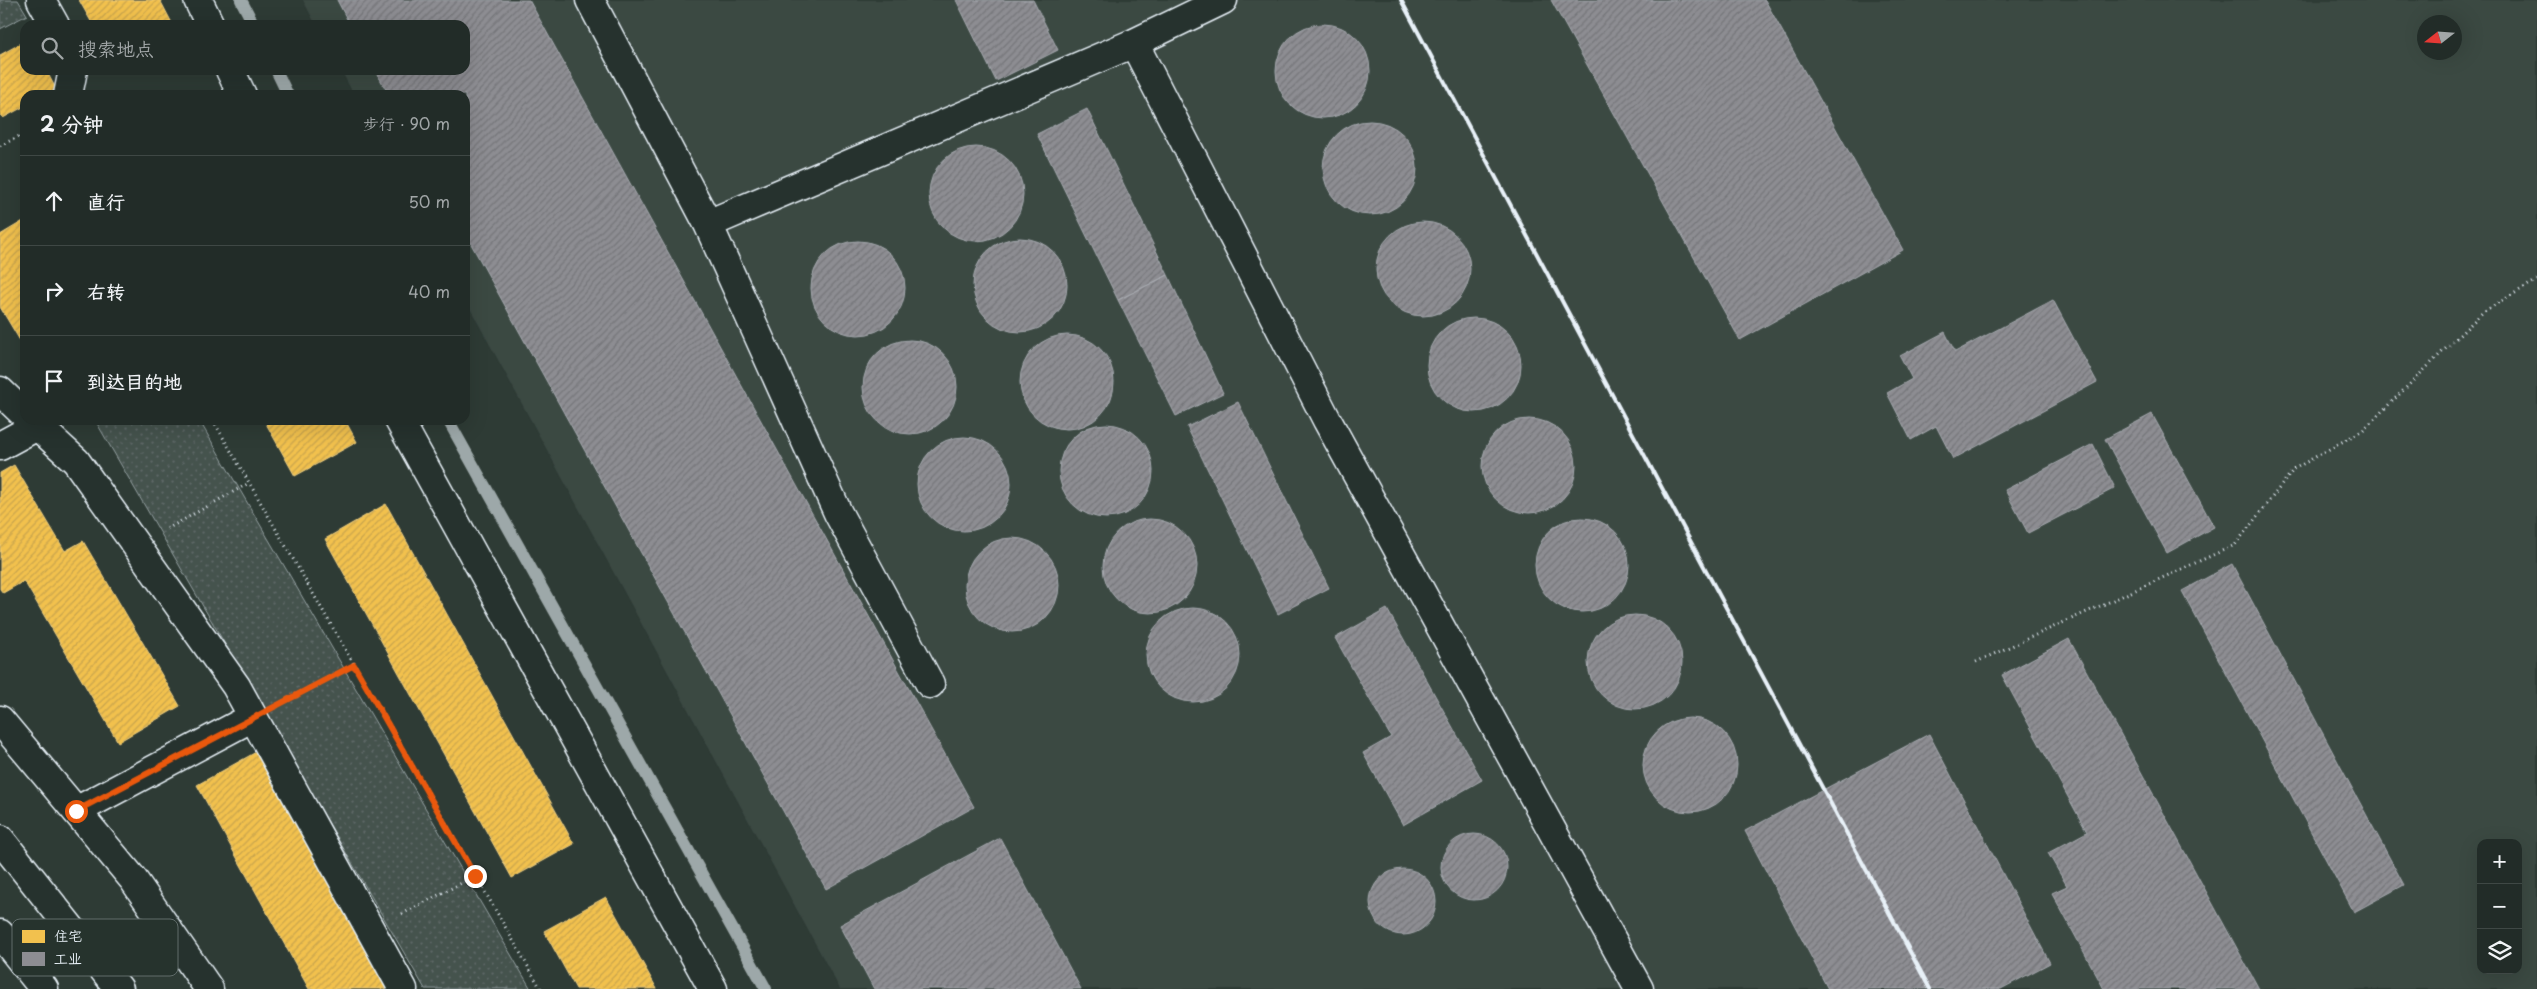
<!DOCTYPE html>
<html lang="zh">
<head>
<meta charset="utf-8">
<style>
  :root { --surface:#222c28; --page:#2e3834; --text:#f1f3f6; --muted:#a2a7a8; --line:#3f4845 }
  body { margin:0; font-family:"Playpen Sans","LXGW WenKai TC",sans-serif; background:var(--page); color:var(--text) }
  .controls { position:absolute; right:15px; bottom:15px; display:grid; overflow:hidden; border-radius:10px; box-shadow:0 5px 20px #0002 }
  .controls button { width:45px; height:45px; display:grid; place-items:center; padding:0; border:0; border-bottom:1px solid var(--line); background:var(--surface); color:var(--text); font:25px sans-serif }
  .compass { position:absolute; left:2417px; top:15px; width:45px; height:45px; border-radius:50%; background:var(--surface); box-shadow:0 5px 20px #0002; rotate:253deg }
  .stop { position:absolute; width:15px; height:15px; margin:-11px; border:4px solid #ea580c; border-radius:50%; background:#fff }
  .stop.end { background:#ea580c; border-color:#fff; box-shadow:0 1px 5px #0008 }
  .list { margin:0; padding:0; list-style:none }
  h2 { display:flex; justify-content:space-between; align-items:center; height:65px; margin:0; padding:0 20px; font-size:21px }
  h2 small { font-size:16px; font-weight:400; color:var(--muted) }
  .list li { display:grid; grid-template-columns:32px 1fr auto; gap:15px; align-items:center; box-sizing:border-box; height:90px; padding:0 20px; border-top:1px solid var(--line) }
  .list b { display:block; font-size:19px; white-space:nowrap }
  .list em { font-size:16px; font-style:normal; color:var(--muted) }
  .icon { flex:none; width:28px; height:28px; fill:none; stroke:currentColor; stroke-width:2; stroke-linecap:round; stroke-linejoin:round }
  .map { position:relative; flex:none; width:2537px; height:989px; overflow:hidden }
  .search { position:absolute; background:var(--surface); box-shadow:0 5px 20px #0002; left:20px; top:20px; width:450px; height:55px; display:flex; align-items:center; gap:12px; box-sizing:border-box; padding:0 18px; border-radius:15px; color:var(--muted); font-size:19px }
  .panel { position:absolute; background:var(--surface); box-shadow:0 5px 20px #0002; left:20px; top:90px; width:450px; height:335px; border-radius:15px }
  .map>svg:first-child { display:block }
  .built { fill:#3b4843; fill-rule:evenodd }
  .park { fill:url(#park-dots); stroke:#96a2a3 }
  .homes { fill:url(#homes-hatch); stroke:#efcf81 }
  .industry { fill:url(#industry-hatch); stroke:#a8abb1 }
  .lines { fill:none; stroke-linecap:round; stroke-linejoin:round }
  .stream { stroke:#9da8a9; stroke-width:12 }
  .minor-casing { stroke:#e8f1f8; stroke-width:31 }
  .major-casing { stroke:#e8f1f8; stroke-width:31 }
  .path { stroke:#e8f1f8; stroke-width:3; stroke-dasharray:1 4; stroke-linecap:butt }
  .minor { stroke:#26332d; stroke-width:28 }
  .major { stroke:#26332d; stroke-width:28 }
  .rail { stroke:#e8f1f8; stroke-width:4 }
  .route { stroke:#ea580c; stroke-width:6 }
  .key { fill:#26332d; stroke:#606c6a; stroke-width:1 }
  .key-label { font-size:14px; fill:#e8f1f8 }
</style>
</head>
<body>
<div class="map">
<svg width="2537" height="989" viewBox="0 0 2537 989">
  <defs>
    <pattern id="park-dots" width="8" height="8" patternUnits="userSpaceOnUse" patternTransform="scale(1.25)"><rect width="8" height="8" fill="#45524e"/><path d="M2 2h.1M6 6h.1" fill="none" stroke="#606b68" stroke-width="1.8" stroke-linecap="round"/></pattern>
    <pattern id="homes-hatch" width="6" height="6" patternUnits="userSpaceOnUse" patternTransform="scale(1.25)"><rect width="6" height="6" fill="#f2c14e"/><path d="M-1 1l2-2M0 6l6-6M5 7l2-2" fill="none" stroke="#c7a34d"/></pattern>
    <pattern id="industry-hatch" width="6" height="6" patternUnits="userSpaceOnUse" patternTransform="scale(1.25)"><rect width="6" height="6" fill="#8d8d92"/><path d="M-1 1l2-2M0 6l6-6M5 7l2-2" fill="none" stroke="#747579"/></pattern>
  </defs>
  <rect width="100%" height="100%" fill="#2e3b35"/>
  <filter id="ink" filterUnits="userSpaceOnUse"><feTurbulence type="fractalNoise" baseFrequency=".02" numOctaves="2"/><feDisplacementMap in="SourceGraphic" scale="10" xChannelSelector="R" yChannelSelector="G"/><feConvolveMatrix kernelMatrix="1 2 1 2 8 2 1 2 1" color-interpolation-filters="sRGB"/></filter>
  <g filter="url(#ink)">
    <path class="built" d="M303 0H2537V989H840L465 299V95H354L341 70H465V25H316ZM2424 22H2454V52H2424ZM2481 843H2518V970H2481Z"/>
    <path class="park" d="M0 0H18L27 15 0 29Z
      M95 420H199L531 989H425Z"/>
    <path class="homes" d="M79 0H160L173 25H93Z
      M25 41V70H46L56 89 45 95H25V106L3 118 0 113V55Z
      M25 220V349L0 307V235Z
      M264 420H345L357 442 295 476Z
      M14 465 65 551 83 541 180 706 118 742 24 581 3 593 0 589V473Z
      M386 504 574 844 512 878 325 539Z
      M258 751 390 989H309L197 785Z
      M606 897 657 989H576L544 931Z"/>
    <path class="industry" d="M337 0H529L974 807 826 889 465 233V95H389L375 70H465V25H350Z
      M956 0H1033L1058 50 996 81Z
      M1551 0H1765L1903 250 1740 340Z
      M1276 71a47 47 0 1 1 94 0a47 47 0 1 1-94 0Z
      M1087 109 1168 275 1118 300 1037 134Z
      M1323 168a47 47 0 1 1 94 0a47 47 0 1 1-94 0Z
      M929 194a47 47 0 1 1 94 0a47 47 0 1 1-94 0Z
      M1376 269a47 47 0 1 1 94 0a47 47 0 1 1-94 0Z
      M973 285a47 47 0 1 1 94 0a47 47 0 1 1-94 0Z
      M811 288a47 47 0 1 1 94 0a47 47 0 1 1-94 0Z
      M1168 275 1223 393 1176 416 1118 300Z
      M2053 300 2097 382 1953 459 1936 426 1911 440 1887 393 1912 379 1900 356 1945 332 1955 352Z
      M1427 365a47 47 0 1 1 94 0a47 47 0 1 1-94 0Z
      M1020 382a47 47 0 1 1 94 0a47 47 0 1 1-94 0Z
      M863 387a47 47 0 1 1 94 0a47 47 0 1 1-94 0Z
      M1238 402 1329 588 1278 614 1187 427Z
      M2152 414 2214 527 2167 553 2105 439Z
      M1482 466a47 47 0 1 1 94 0a47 47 0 1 1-94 0Z
      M1059 471a47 47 0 1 1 94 0a47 47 0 1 1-94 0Z
      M917 484a47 47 0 1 1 94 0a47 47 0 1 1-94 0Z
      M2093 444 2115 488 2028 533 2005 490Z
      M1535 565a47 47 0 1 1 94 0a47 47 0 1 1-94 0Z
      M1103 566a47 47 0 1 1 94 0a47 47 0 1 1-94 0Z
      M965 585a47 47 0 1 1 94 0a47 47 0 1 1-94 0Z
      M2232 564 2404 885 2354 912 2182 591Z
      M1146 655a47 47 0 1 1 94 0a47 47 0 1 1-94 0Z
      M1387 609 1482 780 1403 825 1363 753 1391 737 1335 638Z
      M1588 662a47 47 0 1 1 94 0a47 47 0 1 1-94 0Z
      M2069 639 2259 989H2104L2052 893 2067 886 2048 853 2087 832 2002 675Z
      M1643 765a47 47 0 1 1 94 0a47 47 0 1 1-94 0Z
      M1929 734 2050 963 2001 989H1828L1745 831Z
      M1441 867a33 33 0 1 1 66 0a33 33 0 1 1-66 0Z
      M1000 838 1081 989H874L840 925Z
      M1370 902a33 33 0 1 1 66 0a33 33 0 1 1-66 0Z"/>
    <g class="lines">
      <path class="stream" d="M241 0 254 25
        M276 70 288 95
        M448 420 766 989"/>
      <defs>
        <path id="minor" d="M41 0 55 25
          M198 0 210 25
          M590 0 708 224 1134 43 1223 0
          M1134 43 1327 420 1639 989
          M230 70 242 95
          M68 95 73 70
          M708 224 838 513 930 684
          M0 391 25 415
          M31 420 76 461 236 686 403 989
          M399 420 713 989
          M0 446 37 426
          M0 720 133 879 209 989
          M76 811 253 717"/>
        <path id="major" d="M0 839 119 989
          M0 934 44 989"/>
      </defs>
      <use href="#minor" class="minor-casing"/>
      <use href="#major" class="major-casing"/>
      <path class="path" d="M0 146 25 133
        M213 420 541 989
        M167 529 249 483
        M1976 662 2235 545 2294 469 2363 430 2483 312 2537 280
        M283 702 354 665
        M402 914 475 876"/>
      <use href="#minor" class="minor"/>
      <use href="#major" class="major"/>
      <path class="rail" d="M1401 0 1930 989"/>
    </g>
  </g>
  <g class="lines" filter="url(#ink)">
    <path class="route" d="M76 811 354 665 475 876"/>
  </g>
  <rect x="12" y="919" width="166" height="57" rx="8" class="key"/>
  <rect x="22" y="930" width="23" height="13" fill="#f2c14e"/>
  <rect x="22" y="952" width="23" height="14" fill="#8d8d92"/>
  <g class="key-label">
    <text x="54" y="941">住宅</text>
    <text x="54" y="964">工业</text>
  </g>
</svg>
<div class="controls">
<button>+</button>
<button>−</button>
<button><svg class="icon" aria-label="layers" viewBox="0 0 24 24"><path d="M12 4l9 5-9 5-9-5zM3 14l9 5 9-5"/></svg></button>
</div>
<svg class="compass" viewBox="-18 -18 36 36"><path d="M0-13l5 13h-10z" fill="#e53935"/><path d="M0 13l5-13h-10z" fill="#a2a7a8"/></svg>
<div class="stop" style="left:76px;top:811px"></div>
<div class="stop end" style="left:475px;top:876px"></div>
<div class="search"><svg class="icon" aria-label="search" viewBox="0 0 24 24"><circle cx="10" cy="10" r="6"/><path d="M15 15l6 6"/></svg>搜索地点</div>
<section class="panel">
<h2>2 分钟<small>步行 · 90 m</small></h2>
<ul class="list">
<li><svg class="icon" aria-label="ahead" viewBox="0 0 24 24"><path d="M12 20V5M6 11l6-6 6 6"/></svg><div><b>直行</b></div><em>50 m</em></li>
<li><svg class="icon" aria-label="right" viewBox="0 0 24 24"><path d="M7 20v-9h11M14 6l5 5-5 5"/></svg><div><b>右转</b></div><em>40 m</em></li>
<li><svg class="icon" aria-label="arrive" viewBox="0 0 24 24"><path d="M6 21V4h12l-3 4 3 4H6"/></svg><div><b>到达目的地</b></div></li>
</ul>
</section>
</div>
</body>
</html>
